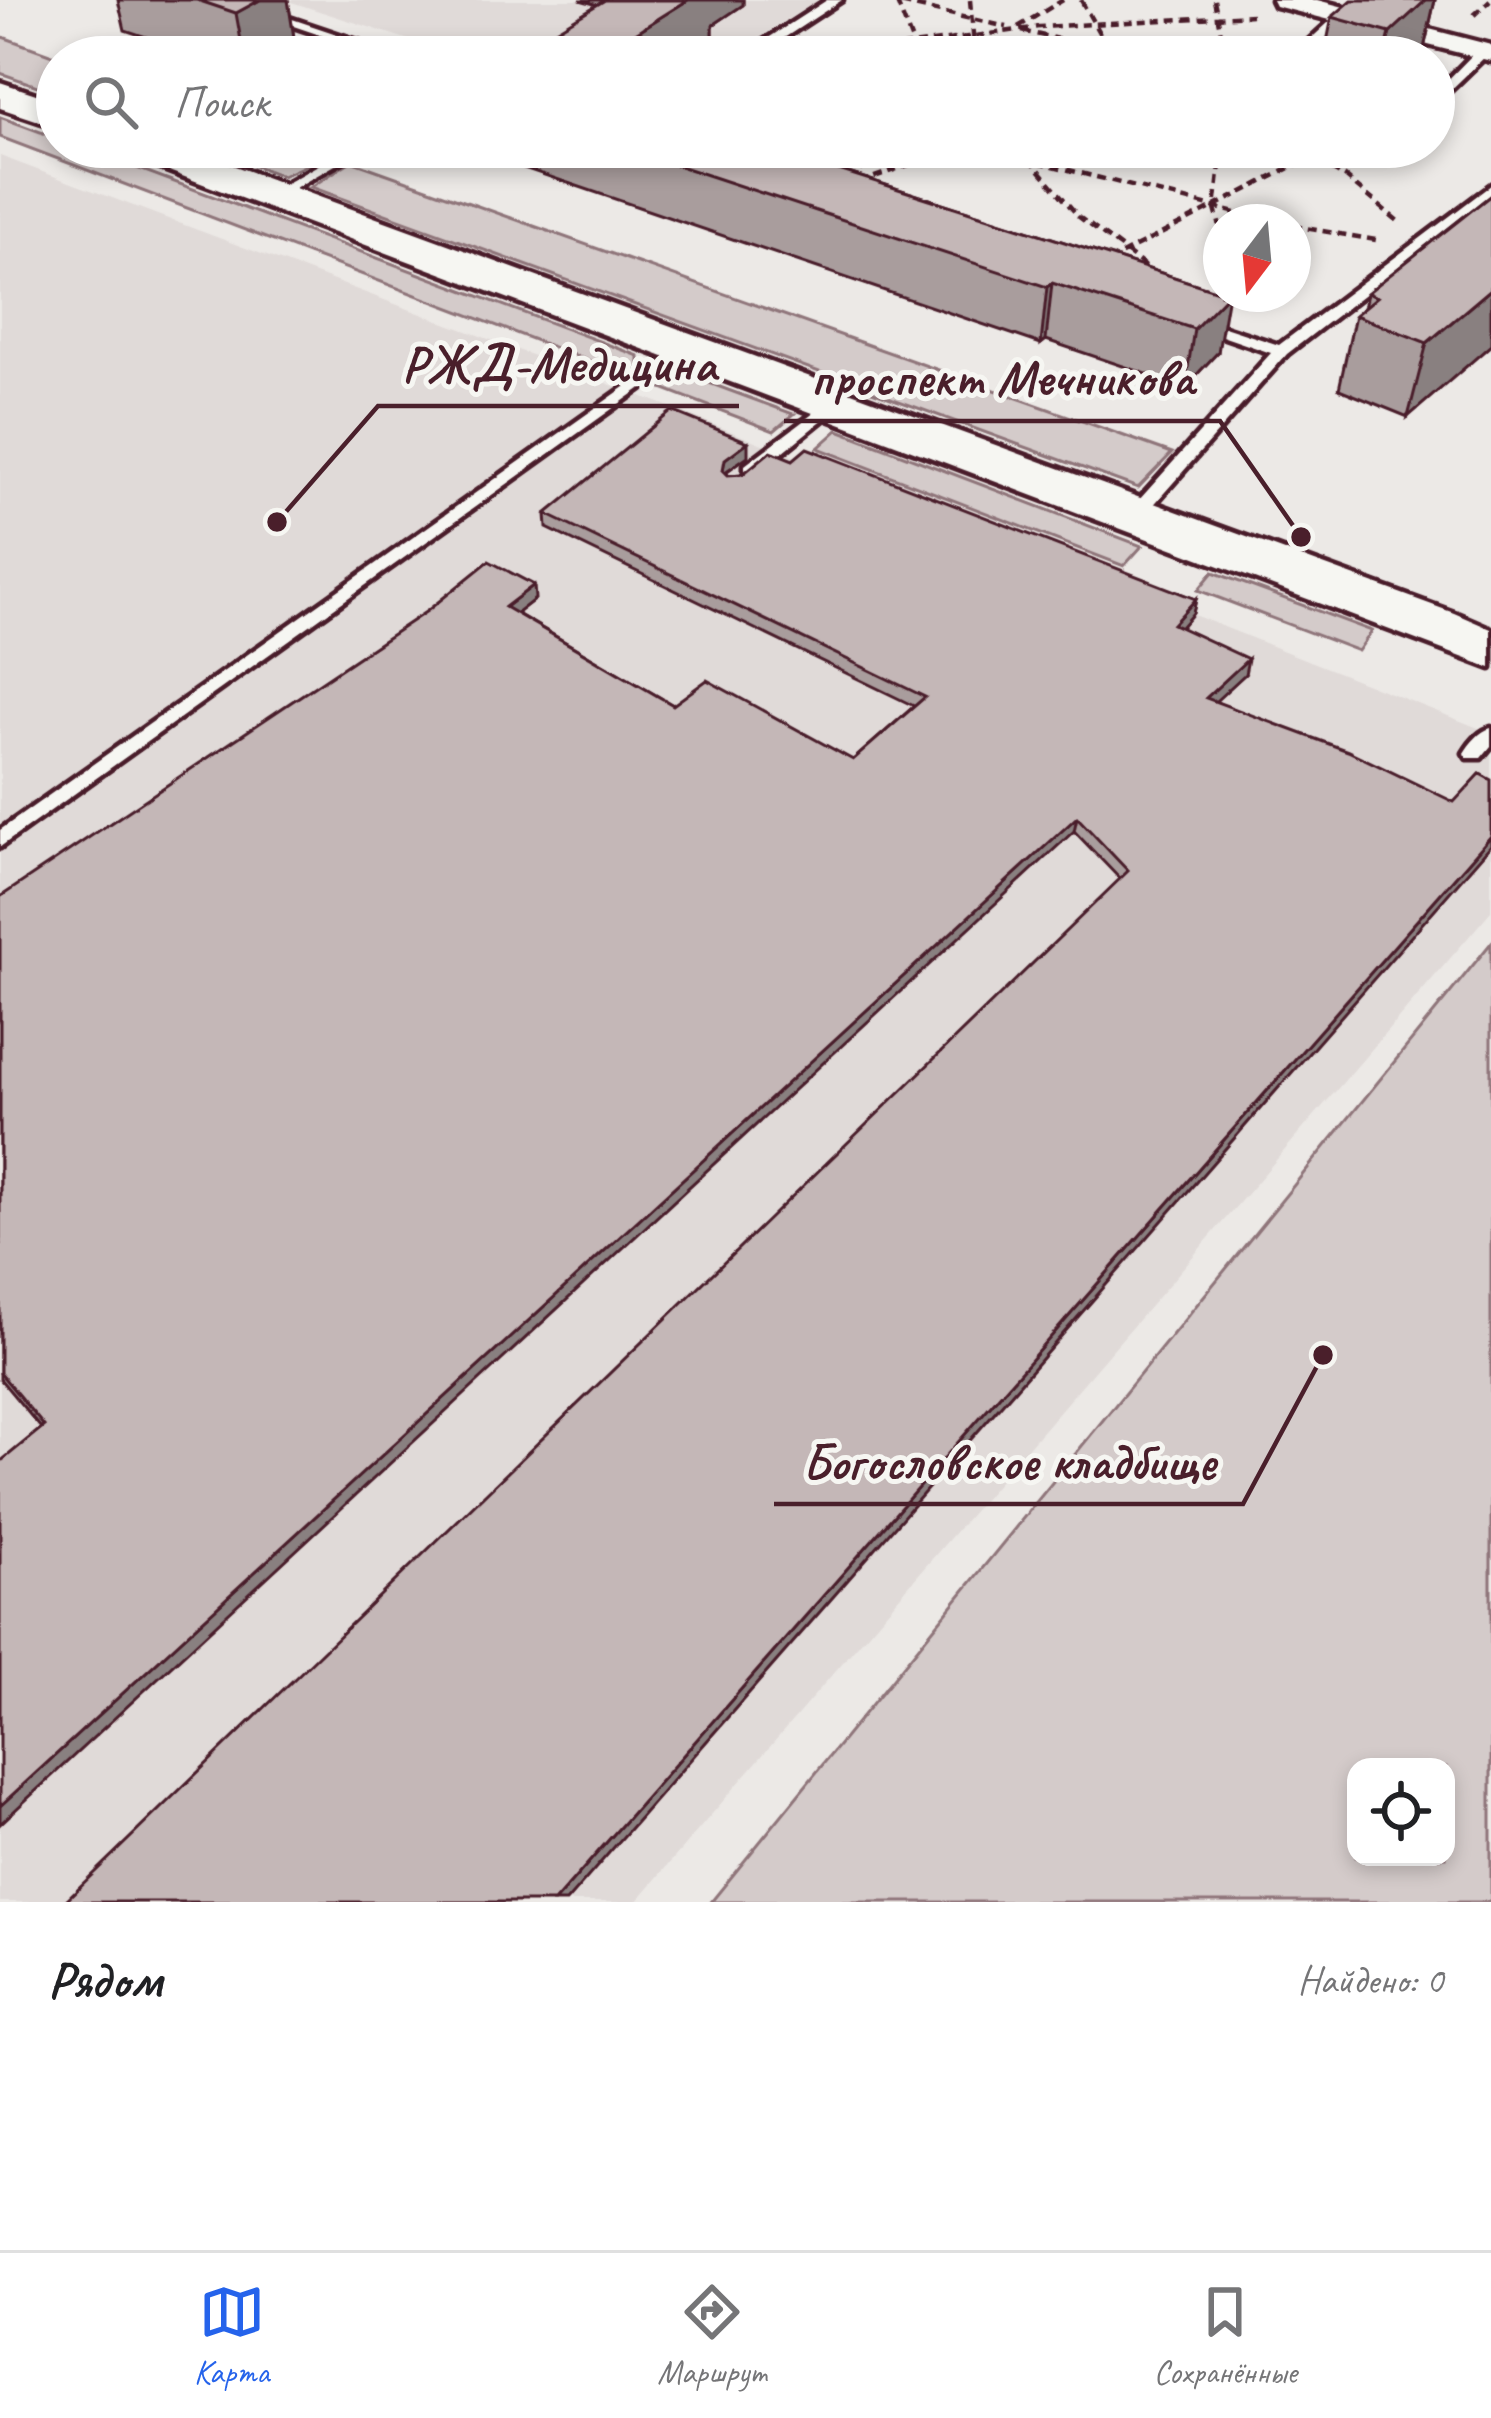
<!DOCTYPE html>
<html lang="ru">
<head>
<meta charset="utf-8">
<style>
  :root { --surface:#fff; --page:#f2f2f2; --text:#202124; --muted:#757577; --line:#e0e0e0; --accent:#2563eb }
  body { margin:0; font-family:Caveat,sans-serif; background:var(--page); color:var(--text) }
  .controls { position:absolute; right:36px; bottom:36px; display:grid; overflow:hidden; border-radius:24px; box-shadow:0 6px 18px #0003 }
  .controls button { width:108px; height:108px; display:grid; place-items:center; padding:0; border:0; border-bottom:3px solid var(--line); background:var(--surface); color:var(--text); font:60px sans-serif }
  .compass { position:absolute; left:1203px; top:204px; width:108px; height:108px; border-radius:50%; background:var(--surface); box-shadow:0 6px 18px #0003; rotate:196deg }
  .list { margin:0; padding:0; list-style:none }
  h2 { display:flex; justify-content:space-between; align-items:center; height:156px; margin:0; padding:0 48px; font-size:51px }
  h2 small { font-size:39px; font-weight:400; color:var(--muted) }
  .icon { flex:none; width:66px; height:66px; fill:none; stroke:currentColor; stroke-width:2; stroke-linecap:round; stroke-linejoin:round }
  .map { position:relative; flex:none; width:1491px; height:1902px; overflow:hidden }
  .search { position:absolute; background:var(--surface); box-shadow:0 6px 18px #0003; left:36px; right:36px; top:36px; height:132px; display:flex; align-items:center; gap:30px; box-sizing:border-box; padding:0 42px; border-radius:66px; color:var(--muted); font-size:45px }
  .sheet { height:348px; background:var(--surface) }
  nav { display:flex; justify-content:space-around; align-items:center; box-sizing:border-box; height:168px; border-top:3px solid var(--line); background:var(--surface); font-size:33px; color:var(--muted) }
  nav a { display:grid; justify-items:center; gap:6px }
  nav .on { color:var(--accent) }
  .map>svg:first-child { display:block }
  .built { fill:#e0dad8 }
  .green { fill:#d4cbca; stroke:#8f757a; stroke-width:3; fill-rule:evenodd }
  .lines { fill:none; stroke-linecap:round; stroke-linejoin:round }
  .lane-casing { stroke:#4a1f2b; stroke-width:9 }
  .street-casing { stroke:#4a1f2b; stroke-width:9 }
  .secondary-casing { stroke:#4a1f2b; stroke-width:9 }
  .path { stroke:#4a1f2b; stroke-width:4.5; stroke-dasharray:9 6; stroke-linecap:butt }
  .lane { fill:#f6f6f2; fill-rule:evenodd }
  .street { fill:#f6f6f2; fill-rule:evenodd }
  .secondary { fill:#f6f6f2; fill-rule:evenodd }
  .wall { fill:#a99d9d; stroke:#4a1f2b; stroke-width:3 }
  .shaded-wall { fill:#898080; stroke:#4a1f2b; stroke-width:3 }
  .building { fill:#c4b7b7; stroke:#4a1f2b; stroke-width:3 }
  .leader { fill:none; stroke:#4a1f2b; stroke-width:4.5 }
  .callout-dot { fill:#4a1f2b; stroke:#f6f6f2; stroke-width:4.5 }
  .callout-label { font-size:51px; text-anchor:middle; font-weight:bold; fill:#4a1f2b; stroke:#f6f6f2; stroke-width:10; stroke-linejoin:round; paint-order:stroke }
</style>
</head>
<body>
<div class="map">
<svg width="1491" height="1902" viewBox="0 0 1491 1902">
  <rect width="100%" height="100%" fill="#ece9e6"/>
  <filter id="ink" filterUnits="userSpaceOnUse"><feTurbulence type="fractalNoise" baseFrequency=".00833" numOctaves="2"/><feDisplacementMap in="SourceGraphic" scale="24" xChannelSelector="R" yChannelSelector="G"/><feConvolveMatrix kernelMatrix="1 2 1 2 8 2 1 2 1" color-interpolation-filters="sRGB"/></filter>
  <g filter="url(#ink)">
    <path class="built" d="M285 0H819L729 57H462Z
      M0 156 662 404 1491 733V911L636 1902H0Z"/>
    <path class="green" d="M0 36 58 57 57 93 0 73Z
      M0 117 57 138V147H81L639 356V367L629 376 0 137Z
      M234 147H310L331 154 282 176 223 154Z
      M351 161 1172 453 1138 488 311 187Z
      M682 373 793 414H794L774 431 654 385Z
      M838 430 1142 546 1124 566 818 448Z
      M1213 572 1372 631 1358 651 1198 590Z
      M1491 943V1902H711ZM1356 1767H1446V1857H1356Z"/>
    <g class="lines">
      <defs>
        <path id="lane" d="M217 0H236L405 57H385Z
          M827 0H842L755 57H739Z
          M1340 12 1350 15 1306 57H1291Z
          M1479 48 1491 51 1434 106V94Z
          M210 147H227L195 167H185V161Z
          M350 147H367L277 198 265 195Z
          M1491 185V196L1287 354 1142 518H1130V510L1271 353 1193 326V320H1203L1279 345Z
          M687 343 693 345V351L0 847V830Z
          M835 397 843 402 841 405 757 473H745V465Z
          M1491 728V746L1481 758H1467L1464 753C1470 743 1480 731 1491 728Z"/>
        <path id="street" d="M1272 0H1317L1491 45V61L1275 6Z"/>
        <path id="secondary" d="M0 82 57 101V127L0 108Z
          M123 147H183L1454 613 1491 629V668L129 156Z"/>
      </defs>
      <use href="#lane" class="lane-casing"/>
      <use href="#street" class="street-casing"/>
      <use href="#secondary" class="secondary-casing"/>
      <path class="path" d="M887 0 1007 27
        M970 0 975 57
        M1081 0 1109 51 1104 57
        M1214 0 1226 57
        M897 3 918 57
        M1474 15 1490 0
        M1018 27 1063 0
        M1022 31 1138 57
        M827 57 1039 27 1252 15
        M980 147 1271 222
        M1020 147 1079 217 1153 272
        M1292 147 1345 177 1398 221
        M850 182 881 147
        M860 182 960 147
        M1293 226 1376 240
        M1221 230 1215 209 1222 147
        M1108 261 1331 147"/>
      <use href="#lane" class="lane"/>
      <use href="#street" class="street"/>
      <use href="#secondary" class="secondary"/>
    </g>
    <path class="wall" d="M118 0H288L295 44 271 57H206L125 30Z
      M580 0H743V5L713 25V37Z
      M1435 0 1422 57H1324L1332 17Z
      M471 147H767L1221 292 1218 352 1185 387 1046 340 1041 344 471 150Z
      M1491 195 1408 417 1339 389 1355 315 1364 308 1367 293Z
      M748 456 726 472 728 475 743 474 793 460 1196 599 1193 613 1180 628 1245 674 1215 701 1491 845 1120 879 1074 831 41 1428 0 1379V897L535 599 516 613 673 705 853 760 914 706 547 528 546 514Z"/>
    <path class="shaded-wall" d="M260 0H288L295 44 271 57H244L236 13Z
      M688 0H743V5L713 25V37L682 57H597Z
      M1426 0H1435L1422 57H1384L1390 33Z
      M1052 283 1046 340 1041 344 1047 287Z
      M1491 289V345L1408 417 1427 343Z
      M1228 294 1218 352 1185 387 1194 329Z
      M748 442V456L725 472 723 470 725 459Z
      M534 585 535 599 507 621 505 607Z
      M1196 599 1193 613 1171 639 1173 624Z
      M1248 659 1245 674 1204 712 1206 698Z
      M1077 817 1074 831 0 1824V1806Z
      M1491 836V845L566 1902H554Z"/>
    <path class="building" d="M197 0H260L236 13Z
      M605 0H688L597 57H511Z
      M1352 0H1426L1390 33 1332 17Z
      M622 147H767L1221 292V294H1228L1194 329 1052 283 1047 287Z
      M1491 195V289L1427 343 1355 315 1377 297 1367 293Z
      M672 411 748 442 725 459 723 470 728 475 743 474 771 451 793 460 807 448 1196 599 1173 624 1248 659 1206 698 1348 751 1454 802 1480 774 1491 780V836L554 1902H64L1128 871 1077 817 0 1806V1462L44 1426 0 1373V897L427 611 489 561 534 585 505 607 673 705 707 680 853 760 925 697 546 514Z"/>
  </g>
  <path class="leader" d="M277 522L378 406H739M1301 537L1220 421H784M1323 1355L1243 1504H774"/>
  <g class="callout-dot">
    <circle cx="277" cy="522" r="12"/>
    <circle cx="1301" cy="537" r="12"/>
    <circle cx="1323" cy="1355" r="12"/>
  </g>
  <g class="callout-label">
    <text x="559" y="381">РЖД-Медицина</text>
    <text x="1002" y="395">проспект Мечникова</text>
    <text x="1009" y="1479">Богословское кладбище</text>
  </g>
</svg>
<div class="controls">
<button><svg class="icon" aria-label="locate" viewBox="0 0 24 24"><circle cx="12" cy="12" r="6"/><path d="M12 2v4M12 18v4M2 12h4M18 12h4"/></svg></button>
</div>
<svg class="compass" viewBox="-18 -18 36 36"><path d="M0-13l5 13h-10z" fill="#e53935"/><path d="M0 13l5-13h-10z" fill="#757577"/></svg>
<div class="search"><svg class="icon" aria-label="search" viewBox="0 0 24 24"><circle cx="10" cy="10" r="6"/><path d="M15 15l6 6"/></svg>Поиск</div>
</div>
<section class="sheet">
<h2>Рядом<small>Найдено: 0</small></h2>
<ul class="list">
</ul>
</section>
<nav>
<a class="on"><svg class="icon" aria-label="map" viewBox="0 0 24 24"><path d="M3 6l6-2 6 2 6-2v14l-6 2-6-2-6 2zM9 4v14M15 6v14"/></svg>Карта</a>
<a><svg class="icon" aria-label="directions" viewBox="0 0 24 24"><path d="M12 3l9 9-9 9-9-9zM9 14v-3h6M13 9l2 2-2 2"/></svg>Маршрут</a>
<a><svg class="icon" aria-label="saved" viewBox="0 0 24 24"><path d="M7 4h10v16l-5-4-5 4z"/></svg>Сохранённые</a>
</nav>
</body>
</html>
